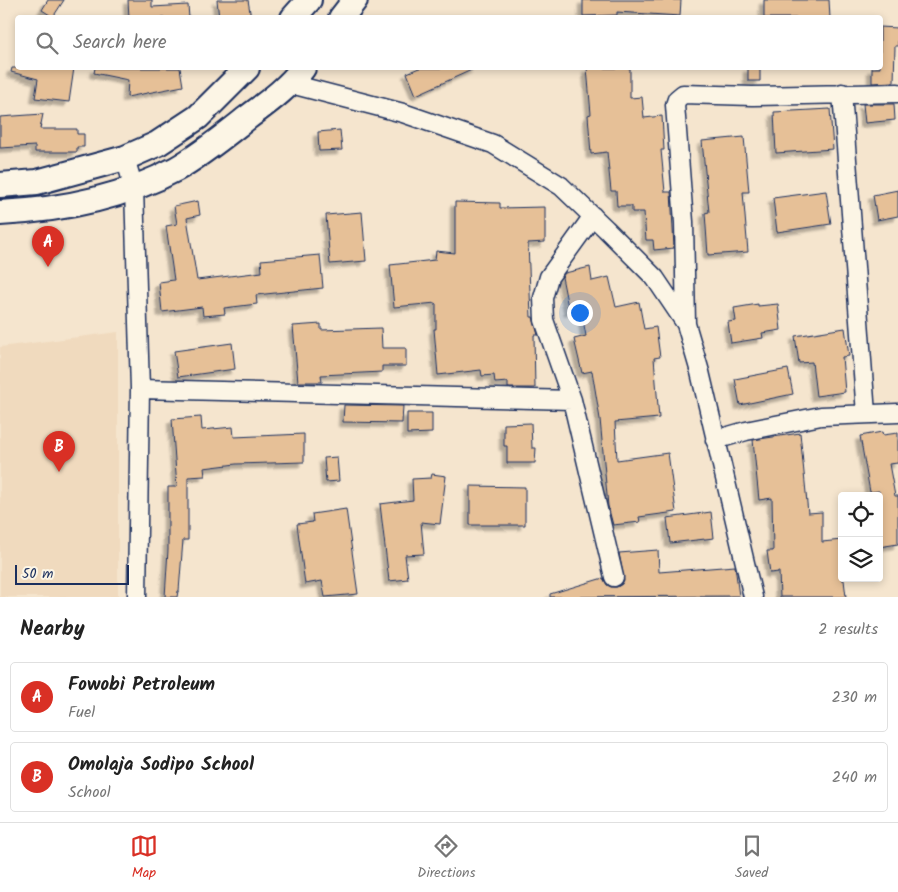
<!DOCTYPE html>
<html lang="en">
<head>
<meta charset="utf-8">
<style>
  :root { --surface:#fff; --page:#f6f6f6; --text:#222; --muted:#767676; --line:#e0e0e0; --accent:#d93025 }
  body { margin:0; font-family:Kalam,sans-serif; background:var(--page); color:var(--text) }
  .controls { position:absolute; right:15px; bottom:15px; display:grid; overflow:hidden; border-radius:5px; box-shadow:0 2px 8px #0003 }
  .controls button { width:45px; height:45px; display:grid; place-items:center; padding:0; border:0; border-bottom:1px solid var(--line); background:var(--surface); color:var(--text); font:25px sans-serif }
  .scale { position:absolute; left:15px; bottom:12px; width:114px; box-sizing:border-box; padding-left:5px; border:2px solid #1b2f5e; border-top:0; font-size:14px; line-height:18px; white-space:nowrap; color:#1b2f5e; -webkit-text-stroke:4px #fcf5e5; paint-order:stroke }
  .you { position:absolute; left:579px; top:312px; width:18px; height:18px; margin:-12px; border:4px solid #fff; border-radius:50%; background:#1a73e8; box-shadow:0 0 0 8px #1a73e833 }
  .badge { display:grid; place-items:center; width:32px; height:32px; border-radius:50%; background:var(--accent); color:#fff; font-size:16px; font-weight:700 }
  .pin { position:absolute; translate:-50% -41px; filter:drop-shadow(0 1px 2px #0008) }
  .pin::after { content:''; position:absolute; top:26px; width:18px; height:15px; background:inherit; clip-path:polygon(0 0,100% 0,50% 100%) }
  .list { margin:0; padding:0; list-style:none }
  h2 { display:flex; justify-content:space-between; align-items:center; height:65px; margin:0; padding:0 20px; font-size:21px }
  h2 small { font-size:16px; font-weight:400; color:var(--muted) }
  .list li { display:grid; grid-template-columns:32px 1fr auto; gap:15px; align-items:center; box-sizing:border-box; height:70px; margin:0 10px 10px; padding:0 10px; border:1px solid var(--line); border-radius:5px }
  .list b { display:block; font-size:19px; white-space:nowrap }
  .list p { margin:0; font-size:16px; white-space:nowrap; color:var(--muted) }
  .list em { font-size:16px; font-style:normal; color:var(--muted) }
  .icon { flex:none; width:28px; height:28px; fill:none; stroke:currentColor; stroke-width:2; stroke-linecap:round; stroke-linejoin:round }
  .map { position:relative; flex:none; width:898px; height:597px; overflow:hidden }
  .search { position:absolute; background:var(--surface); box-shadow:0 2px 8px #0003; left:15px; right:15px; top:15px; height:55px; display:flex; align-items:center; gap:12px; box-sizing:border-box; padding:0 18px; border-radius:5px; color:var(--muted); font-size:19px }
  .sheet { height:225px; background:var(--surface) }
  nav { display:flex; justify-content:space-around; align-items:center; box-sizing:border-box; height:70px; border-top:1px solid var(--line); background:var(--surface); font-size:14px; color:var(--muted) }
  nav a { display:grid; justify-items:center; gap:2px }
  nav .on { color:var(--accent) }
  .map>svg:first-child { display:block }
  .built { fill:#f0dabe }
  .building { fill:#e6c097; stroke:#1b2f5e; filter:url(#shadow) }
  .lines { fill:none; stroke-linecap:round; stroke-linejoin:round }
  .minor-casing { stroke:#1b2f5e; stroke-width:21 }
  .secondary-casing { stroke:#1b2f5e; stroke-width:28 }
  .minor { stroke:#fcf5e5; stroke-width:18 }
  .secondary { stroke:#fcf5e5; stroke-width:24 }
</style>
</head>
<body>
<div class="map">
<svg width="898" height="597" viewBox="0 0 898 597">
  <defs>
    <filter id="shadow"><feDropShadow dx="-4.5" dy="4.5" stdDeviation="1" flood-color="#0004"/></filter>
  </defs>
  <rect width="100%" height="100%" fill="#f5e5ce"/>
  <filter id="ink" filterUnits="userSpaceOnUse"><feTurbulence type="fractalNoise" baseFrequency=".02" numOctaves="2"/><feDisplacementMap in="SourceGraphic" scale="10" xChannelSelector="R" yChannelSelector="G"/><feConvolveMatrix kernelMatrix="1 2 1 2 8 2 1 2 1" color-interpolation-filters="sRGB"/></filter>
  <g filter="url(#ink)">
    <path class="built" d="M118 332V597H0V347Z"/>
    <path class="building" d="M48 0H64L53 17 42 10Z
      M128 0H152V7L188 5 189 18H129Z
      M217 0H248L251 18H219Z
      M583 0H681L680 16 617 12V15L583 16Z
      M764 0H829L830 18H764Z
      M880 27 898 28V46H895L894 82 872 83V68H880Z
      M12 68H74L69 102 35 98 38 79 11 72Z
      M95 68H180L183 86 127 97 128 80 94 73Z
      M419 68H476L416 95 407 73Z
      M587 68H630V98L642 97 644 118 662 116 664 150H661L665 192H671L674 248 654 250 653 240H646L644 212H632V206H617L616 191H611L607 152 591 154 588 115 591 114Z
      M748 68H760V81H748Z
      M863 104H894L895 120 865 123Z
      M830 109 833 149 776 153 774 112Z
      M43 114 40 129H77V134H84V147H77V152H35V146L0 148V117Z
      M340 130 342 150 319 151 318 132Z
      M744 137 749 192H743L748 252 708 255 705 213 709 212 702 141Z
      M898 190V216L877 220 873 195Z
      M826 191 831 224 777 232 773 198Z
      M198 201 200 215 187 218 197 280 262 272 261 260 320 255 323 288 256 295 257 304 224 308 225 314 203 316 202 307 162 312 159 282 174 280 166 226 177 224 174 206Z
      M455 202 500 203V208L545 207V242L528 243 531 317H533L538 335H534L535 388H508V382L495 383 494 375 482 376 481 370 438 375 434 329H436V303L394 307 390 265 435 260 436 251 455 253Z
      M362 212 366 261 330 264 326 215Z
      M590 267 592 281 609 277 616 307 639 302 644 329 656 327 660 357 654 358 659 418 615 422 617 460 668 453 676 512 639 517 640 522 613 525 608 506 600 419 592 371 582 373 574 339 586 336 581 309 569 312 562 277 565 273Z
      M758 304V306L778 304 781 330 762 333 763 338 731 343 728 322 736 321 734 308Z
      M321 324V330L381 328 382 348H406V366H382V372L321 375 322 382H298L293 326Z
      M845 328 849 356 842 357 845 392 816 396 812 362 799 363 795 336Z
      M232 343 235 369 178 377 174 351Z
      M788 369 793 394 740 405 735 379Z
      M344 405 403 406 402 423 343 422Z
      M407 413H432V433L407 434Z
      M201 417 202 430 233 427 234 437 304 434V462L236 464 204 468 205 476 188 477V540H183L179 591H178L177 597H165L168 550V487H177L172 419Z
      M531 423 532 448H536L535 463H507V446H504V424Z
      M882 432 883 435 898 433V463L889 464 895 496H898V544L879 547V491L870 492 860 436Z
      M800 433 808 513 822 512V542L842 540V580H844L846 597H780L779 572 770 573 767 551H773L772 498 759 500 753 440Z
      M337 457 339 481 326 482 324 458Z
      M432 474 446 476 440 524 421 522 424 554 405 555 408 579 389 581 380 504 413 500 412 479 431 478Z
      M470 486 525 487V525H470Z
      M346 509 358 594 325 597 322 581 305 584 297 524 313 522 312 514Z
      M711 512 714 538 670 543 667 518Z
      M658 550 659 572 735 566 739 596 550 597V594L603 578 607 585 611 587H617L622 584 624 580 619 553Z"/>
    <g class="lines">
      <defs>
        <path id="minor" d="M291 84 403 113 493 144 561 186 606 229 655 278 686 324 700 372 753 597
          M842 93 866 414
          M125 158 134 188 140 389 137 597
          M593 216 549 277 543 298 544 320 572 400 614 577
          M686 324 684 222 675 105 677 99 683 94 752 96 898 93
          M140 389 572 400
          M715 440 746 431 821 416 898 413"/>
        <path id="secondary" d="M293 18 309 0
          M341 18 355 0
          M0 185 37 182 125 158 157 144 198 117 247 68
          M0 213C61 210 122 198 176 169 201 155 224 136 247 118 268 102 287 89 303 68"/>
      </defs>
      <use href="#minor" class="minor-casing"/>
      <use href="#secondary" class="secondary-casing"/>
      <use href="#minor" class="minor"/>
      <use href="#secondary" class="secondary"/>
    </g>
  </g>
</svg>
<div class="controls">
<button><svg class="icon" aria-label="locate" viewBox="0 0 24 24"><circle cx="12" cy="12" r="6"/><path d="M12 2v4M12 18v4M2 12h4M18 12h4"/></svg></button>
<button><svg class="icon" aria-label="layers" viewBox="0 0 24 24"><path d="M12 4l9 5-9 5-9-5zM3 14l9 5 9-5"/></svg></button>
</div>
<div class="scale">50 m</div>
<div class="you"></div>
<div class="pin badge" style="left:48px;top:267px">A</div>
<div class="pin badge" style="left:59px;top:472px">B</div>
<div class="search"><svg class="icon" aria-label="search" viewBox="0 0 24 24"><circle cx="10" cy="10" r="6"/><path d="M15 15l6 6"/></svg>Search here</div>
</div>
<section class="sheet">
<h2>Nearby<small>2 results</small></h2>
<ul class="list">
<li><span class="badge">A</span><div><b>Fowobi Petroleum</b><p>Fuel</p></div><em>230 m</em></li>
<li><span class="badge">B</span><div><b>Omolaja Sodipo School</b><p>School</p></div><em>240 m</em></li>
</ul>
</section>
<nav>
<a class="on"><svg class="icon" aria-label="map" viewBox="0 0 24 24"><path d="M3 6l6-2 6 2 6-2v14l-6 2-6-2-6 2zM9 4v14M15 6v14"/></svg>Map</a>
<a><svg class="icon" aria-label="directions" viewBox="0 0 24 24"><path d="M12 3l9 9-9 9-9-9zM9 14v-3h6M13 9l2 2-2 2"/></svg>Directions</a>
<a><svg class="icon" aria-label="saved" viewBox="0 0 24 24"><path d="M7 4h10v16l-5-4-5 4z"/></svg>Saved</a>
</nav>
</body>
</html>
